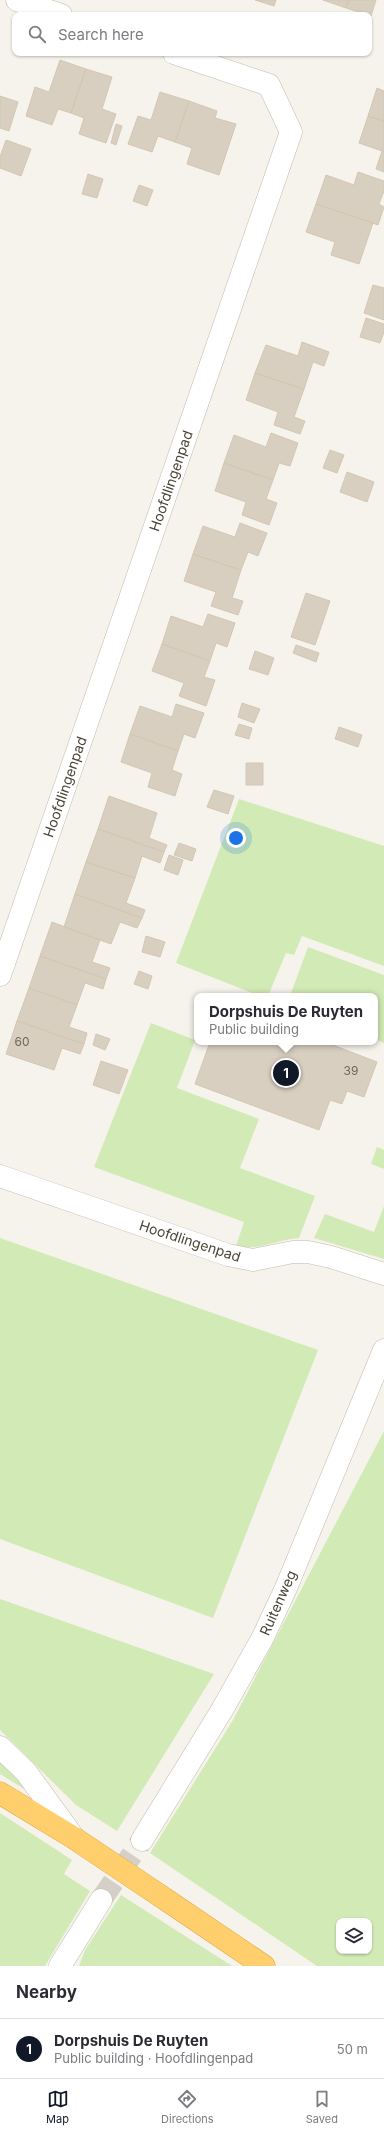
<!DOCTYPE html>
<html lang="en">
<head>
<meta charset="utf-8">
<style>
  :root { --surface:#fff; --page:#f7f7f7; --text:#2b2b33; --muted:#7c7c81; --line:#e1e1e2; --accent:#111827 }
  body { margin:0; font-family:Inter,sans-serif; background:var(--page); color:var(--text) }
  .controls { position:absolute; right:12px; bottom:12px; display:grid; overflow:hidden; border-radius:8px; box-shadow:0 1px 3px #0004 }
  .controls button { width:36px; height:36px; display:grid; place-items:center; padding:0; border:0; border-bottom:1px solid var(--line); background:var(--surface); color:var(--text); font:20px sans-serif }
  .you { position:absolute; left:236px; top:838px; width:14px; height:14px; margin:-10px; border:3px solid #fff; border-radius:50%; background:#1a73e8; box-shadow:0 0 0 6px #1a73e833 }
  .badge { display:grid; place-items:center; width:26px; height:26px; border-radius:50%; background:var(--accent); color:#fff; font-size:13px; font-weight:700 }
  .pin { position:absolute; translate:-50% -50%; border:2px solid #fff; box-shadow:0 1px 4px #0006 }
  .popup { position:absolute; left:194px; top:993px; width:184px; height:52px; box-sizing:border-box; display:grid; place-content:center; border-radius:8px; background:var(--surface); filter:drop-shadow(0 1px 3px #0005); font-size:13px; white-space:nowrap; color:var(--muted) }
  .popup b { font-size:15px; color:var(--text) }
  .popup::after { content:''; position:absolute; left:50%; top:100%; margin-left:-8px; border:8px solid transparent; border-top-color:var(--surface) }
  .list { margin:0; padding:0; list-style:none }
  h2 { display:flex; justify-content:space-between; align-items:center; height:52px; margin:0; padding:0 16px; font-size:17px }
  h2 small { font-size:13px; font-weight:400; color:var(--muted) }
  .list li { display:grid; grid-template-columns:26px 1fr auto; gap:12px; align-items:center; box-sizing:border-box; height:60px; padding:0 16px; border-top:1px solid var(--line) }
  .list b { display:block; font-size:15px; white-space:nowrap }
  .list p { margin:0; font-size:13px; white-space:nowrap; color:var(--muted) }
  .list em { font-size:13px; font-style:normal; color:var(--muted) }
  .icon { flex:none; width:22px; height:22px; fill:none; stroke:currentColor; stroke-width:2; stroke-linecap:round; stroke-linejoin:round }
  .map { position:relative; flex:none; width:384px; height:1966px; overflow:hidden }
  .search { position:absolute; background:var(--surface); box-shadow:0 1px 3px #0004; left:12px; right:12px; top:12px; height:44px; display:flex; align-items:center; gap:10px; box-sizing:border-box; padding:0 14px; border-radius:8px; color:var(--muted); font-size:15px }
  .sheet { height:112px; background:var(--surface) }
  nav { display:flex; justify-content:space-around; align-items:center; box-sizing:border-box; height:56px; border-top:1px solid var(--line); background:var(--surface); font-size:11px; color:var(--muted) }
  nav a { display:grid; justify-items:center; gap:2px }
  nav .on { color:var(--accent) }
  .map>svg:first-child { display:block }
  .green { fill:#d2eab5; fill-rule:evenodd }
  .building { fill:#d8cfc1; stroke:#d3c7b4 }
  .lines { fill:none; stroke-linecap:round; stroke-linejoin:round }
  .minor-tunnel { stroke:#d4d0c8; stroke-width:22; stroke-dasharray:22 11; stroke-linecap:butt }
  .minor-casing { stroke:#c2bbae; stroke-width:23 }
  .highway-casing { stroke:#e0a43c; stroke-width:23 }
  .minor { stroke:#fff; stroke-width:22 }
  .highway { stroke:#ffcf6e; stroke-width:22 }
  .highway-bridge-casing { stroke:#e0a43c; stroke-width:23; stroke-linecap:butt }
  .highway-bridge { stroke:#ffcf6e; stroke-width:22 }
  .labels { text-anchor:middle; stroke-width:4; stroke-linejoin:round; paint-order:stroke }
  .number-label { font-size:12px; fill:#6e675b }
  .street-label { font-size:14px; fill:#4b4439; stroke:#fff }
</style>
</head>
<body>
<div class="map">
<svg width="384" height="1966" viewBox="0 0 384 1966">
  <rect width="100%" height="100%" fill="#f6f3ec"/>
  <path class="green" d="M239 799 384 846V966L302 936 294 955 286 953 268 996H260L176 963Z
    M308 947 384 975V1043L375 1039V996H290Z
    M151 1023 195 1040 177 1088 259 1119 240 1168 315 1196 299 1238C276 1240 258 1251 236 1246L244 1222 94 1167Z
    M377 1147 384 1150V1169L371 1164Z
    M384 1206V1259L314 1238 325 1214 374 1232Z
    M0 1238 318 1350 213 1618 0 1539Z
    M384 1431V1966H317L150 1853 233 1720ZM339 1921H369V1951H339Z
    M0 1599 214 1674 117 1831 76 1805 0 1730Z
    M0 1759 30 1791 29 1792 0 1774Z
    M0 1813 72 1860 64 1874 90 1891 45 1966H0Z
    M121 1895 232 1966H79L85 1950Z"/>
  <path class="building" d="M255 0H276L274 6Z
    M323 0H349L346 8Z
    M349 0H376L371 16 346 8Z
    M60 60 86 69 71 113 58 109 52 125 26 116 35 87 49 92Z
    M86 69 112 77 102 109 116 114 106 143 79 134 84 118 71 113Z
    M377 88 384 91V121L368 116Z
    M160 92 189 101 175 142 158 136 152 152 128 144 138 116 151 120Z
    M0 96 18 102 9 131 0 128Z
    M189 101 217 111 215 118 236 124 219 175 187 164 192 148 175 142Z
    M368 116 384 121V172L376 169 382 151 359 143Z
    M116 124 122 126 116 145 111 143Z
    M6 140 31 149 21 176 0 168V157Z
    M358 172 384 181V191L379 204 384 207 378 225 316 204 326 175 354 185Z
    M88 174 103 179 97 198 82 194Z
    M139 185 153 190 147 206 133 201Z
    M316 204 373 223 359 264 331 255 335 242 306 232Z
    M373 285 384 288V320L364 313Z
    M366 318 384 324V332L380 343 360 337Z
    M302 342 329 352 324 366 313 362 304 389 255 373 266 345 298 356Z
    M255 373 304 389 294 417 305 421 300 434 274 425 278 412 246 400Z
    M271 433 298 443 290 466 279 463 273 480 224 463 234 435 266 447Z
    M330 450 344 455 337 473 323 468Z
    M224 463 273 480 266 499 277 503 269 525 242 515 246 502 215 491Z
    M347 472 374 482 367 502 340 492Z
    M240 523 267 533 258 556 248 552 241 570 193 554 203 526 235 537Z
    M193 554 241 570 232 598 243 601 238 615 211 606 216 592 184 581Z
    M306 593 330 601 315 645 291 637Z
    M208 614 235 623 227 647 216 643 210 661 162 644 171 616 203 627Z
    M162 644 210 661 204 677 215 680 206 706 179 696 184 683 152 671Z
    M296 645 319 653 316 662 293 653Z
    M255 651 274 658 268 675 249 669Z
    M242 703 260 709 254 723 238 717Z
    M176 704 204 713 195 738 184 734 178 751 130 734 140 706 172 717Z
    M239 724 252 728 249 739 235 735Z
    M339 727 362 735 358 747 335 739Z
    M130 734 178 751 172 770 182 774 175 796 148 787 152 773 121 762Z
    M246 763H263V785H246Z
    M214 790 234 796 228 814 207 807Z
    M109 796 157 813 149 838 167 845 164 852 98 829Z
    M98 829 164 852 160 863 142 856 135 878 86 862Z
    M179 843 196 849 192 861 174 855Z
    M169 855 183 860 178 875 164 870Z
    M86 862 135 878 126 903 145 910 142 918 75 894Z
    M75 894 142 918 137 928 120 922 111 944 64 927Z
    M52 922 100 940 92 962 110 968 106 979 40 956Z
    M146 936 165 942 160 957 142 952Z
    M40 956 106 979 103 989 85 983 77 1005 29 988Z
    M139 971 152 976 148 989 134 984Z
    M29 988 77 1005 69 1027 87 1033 84 1044 17 1021Z
    M17 1021 84 1044 80 1054 62 1048 54 1070 6 1054Z
    M96 1034 110 1039 105 1050 93 1045Z
    M210 1042H325L377 1062 364 1097 347 1091 342 1104 330 1100 319 1130 195 1084Z
    M101 1061 128 1070 119 1094 93 1085Z"/>
  <g class="lines">
    <path class="minor-tunnel" d="M101 1900 142 1840"/>
    <defs>
      <path id="minor" d="M17 0 61 15
        M0 975 291 132 269 85 174 53
        M0 1176 228 1255 253 1260 293 1252H308L331 1257 384 1274
        M0 1747 26 1772 74 1838
        M142 1840 222 1710 262 1639 286 1588 384 1350
        M60 1966 101 1900"/>
      <path id="highway" d="M0 1793 74 1838
        M162 1897 264 1966"/>
    </defs>
    <use href="#minor" class="minor-casing"/>
    <use href="#highway" class="highway-casing"/>
    <use href="#minor" class="minor"/>
    <use href="#highway" class="highway"/>
    <defs>
      <path id="highway-bridge" d="M74 1838 162 1897"/>
    </defs>
    <use href="#highway-bridge" class="highway-bridge-casing"/>
    <use href="#highway-bridge" class="highway-bridge"/>
  </g>
  <g class="labels">
    <g class="number-label">
      <text x="22" y="1046">60</text>
      <text x="351" y="1075">39</text>
    </g>
    <g class="street-label">
      <text transform="translate(171 481) rotate(-71)" y="5">Hoofdlingenpad</text>
      <text transform="translate(65 787) rotate(-71)" y="5">Hoofdlingenpad</text>
      <text transform="translate(190 1241) rotate(18)" y="5">Hoofdlingenpad</text>
      <text transform="translate(278 1603) rotate(-66)" y="5">Ruitenweg</text>
    </g>
  </g>
</svg>
<div class="controls">
<button><svg class="icon" aria-label="layers" viewBox="0 0 24 24"><path d="M12 4l9 5-9 5-9-5zM3 14l9 5 9-5"/></svg></button>
</div>
<div class="you"></div>
<div class="pin badge" style="left:286px;top:1073px">1</div>
<div class="popup"><b>Dorpshuis De Ruyten</b>Public building</div>
<div class="search"><svg class="icon" aria-label="search" viewBox="0 0 24 24"><circle cx="10" cy="10" r="6"/><path d="M15 15l6 6"/></svg>Search here</div>
</div>
<section class="sheet">
<h2>Nearby<small></small></h2>
<ul class="list">
<li><span class="badge">1</span><div><b>Dorpshuis De Ruyten</b><p>Public building · Hoofdlingenpad</p></div><em>50 m</em></li>
</ul>
</section>
<nav>
<a class="on"><svg class="icon" aria-label="map" viewBox="0 0 24 24"><path d="M3 6l6-2 6 2 6-2v14l-6 2-6-2-6 2zM9 4v14M15 6v14"/></svg>Map</a>
<a><svg class="icon" aria-label="directions" viewBox="0 0 24 24"><path d="M12 3l9 9-9 9-9-9zM9 14v-3h6M13 9l2 2-2 2"/></svg>Directions</a>
<a><svg class="icon" aria-label="saved" viewBox="0 0 24 24"><path d="M7 4h10v16l-5-4-5 4z"/></svg>Saved</a>
</nav>
</body>
</html>
